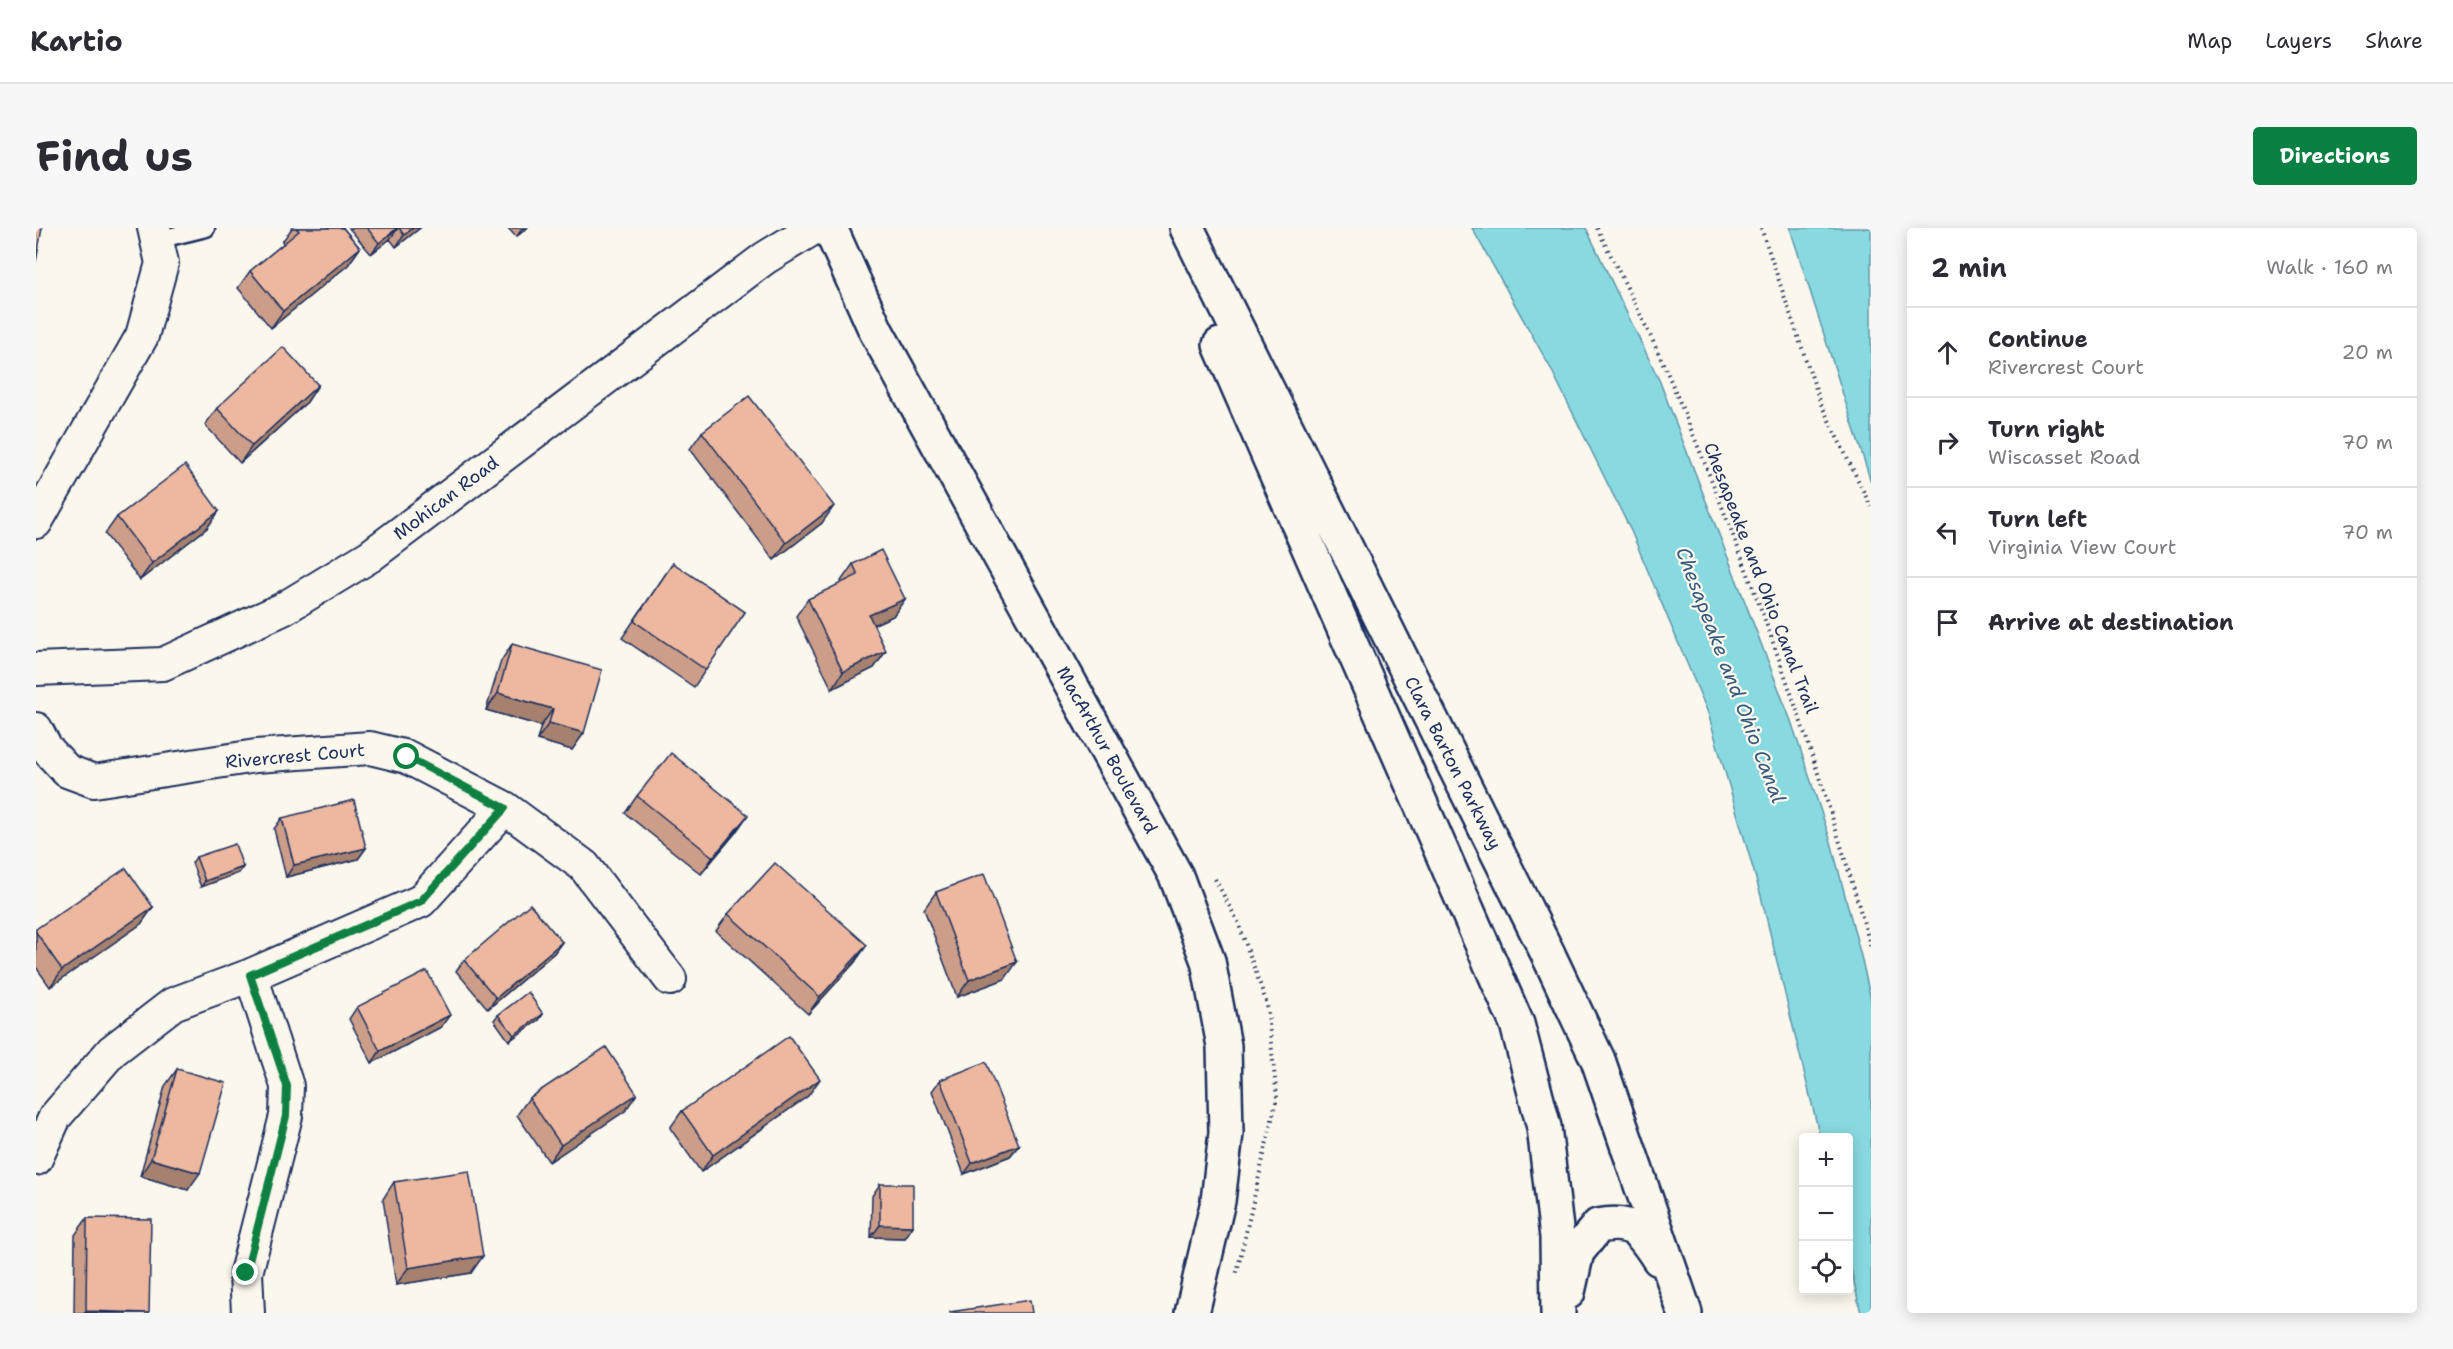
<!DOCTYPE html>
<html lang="en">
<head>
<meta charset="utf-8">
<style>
  :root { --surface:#fff; --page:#f7f7f7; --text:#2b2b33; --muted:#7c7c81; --line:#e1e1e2; --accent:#0b8043 }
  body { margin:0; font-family:"Shantell Sans",sans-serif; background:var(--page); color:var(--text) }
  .controls { position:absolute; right:18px; bottom:18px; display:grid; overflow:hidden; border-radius:6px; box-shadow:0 3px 15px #0003 }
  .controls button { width:54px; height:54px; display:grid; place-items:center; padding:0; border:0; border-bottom:2px solid var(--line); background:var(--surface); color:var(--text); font:30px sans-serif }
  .stop { position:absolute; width:18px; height:18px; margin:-14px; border:4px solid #0b8043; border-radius:50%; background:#fff }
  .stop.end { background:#0b8043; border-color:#fff; box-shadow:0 2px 6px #0008 }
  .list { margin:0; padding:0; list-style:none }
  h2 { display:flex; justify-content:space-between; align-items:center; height:78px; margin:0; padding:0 24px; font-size:26px }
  h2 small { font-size:20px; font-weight:400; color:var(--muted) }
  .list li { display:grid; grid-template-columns:39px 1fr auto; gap:18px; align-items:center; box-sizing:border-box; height:90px; padding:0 24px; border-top:2px solid var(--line) }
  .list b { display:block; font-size:22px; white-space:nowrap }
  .list p { margin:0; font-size:20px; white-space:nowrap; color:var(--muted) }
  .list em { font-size:20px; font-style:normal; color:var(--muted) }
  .icon { flex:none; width:33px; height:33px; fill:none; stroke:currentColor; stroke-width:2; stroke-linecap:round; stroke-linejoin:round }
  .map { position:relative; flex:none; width:1835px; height:1085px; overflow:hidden; border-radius:6px }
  header { display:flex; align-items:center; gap:36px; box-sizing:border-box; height:84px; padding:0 30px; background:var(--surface); border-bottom:2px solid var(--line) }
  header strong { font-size:28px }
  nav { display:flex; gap:33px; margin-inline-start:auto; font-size:21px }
  .intro { display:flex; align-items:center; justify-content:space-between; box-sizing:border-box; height:144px; padding:0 36px }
  h1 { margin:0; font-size:42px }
  .button { padding:15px 27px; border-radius:6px; background:var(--accent); color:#fff; font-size:21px; font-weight:700 }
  main { display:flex; gap:36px; padding:0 36px }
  aside { flex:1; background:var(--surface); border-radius:6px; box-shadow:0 3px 15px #0003 }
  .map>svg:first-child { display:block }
  .water { fill:#89dae0; stroke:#5d96ac; stroke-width:1.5 }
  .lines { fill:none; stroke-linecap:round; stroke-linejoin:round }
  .service-casing { stroke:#1b2f5e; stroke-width:21 }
  .minor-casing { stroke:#1b2f5e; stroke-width:36 }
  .secondary-casing { stroke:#1b2f5e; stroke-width:38 }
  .trunk-casing { stroke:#1b2f5e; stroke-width:38 }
  .path { stroke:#1b2f5e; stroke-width:4; stroke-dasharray:1.5 4.5; stroke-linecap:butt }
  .service { stroke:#fbf7ec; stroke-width:16 }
  .minor { stroke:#fbf7ec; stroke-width:32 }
  .secondary { stroke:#fbf7ec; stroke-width:33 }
  .trunk { stroke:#fbf7ec; stroke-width:33 }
  .wall { fill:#cc9e89; stroke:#1b2f5e; stroke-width:1.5 }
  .shaded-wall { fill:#a6816f; stroke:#1b2f5e; stroke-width:1.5 }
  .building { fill:#edb89f; stroke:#1b2f5e; stroke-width:1.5 }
  .route { stroke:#0b8043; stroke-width:8 }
  .labels { text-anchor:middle; stroke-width:4.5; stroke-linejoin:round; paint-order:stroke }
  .street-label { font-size:18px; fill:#1b2f5e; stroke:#fbf7ec }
  .water-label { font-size:20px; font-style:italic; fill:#365a7e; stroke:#fbf7ec }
</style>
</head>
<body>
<header>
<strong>Kartio</strong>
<nav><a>Map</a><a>Layers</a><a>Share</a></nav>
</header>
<div class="intro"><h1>Find us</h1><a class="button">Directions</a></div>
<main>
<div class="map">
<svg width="1835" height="1085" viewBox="0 0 1835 1085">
  <rect width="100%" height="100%" fill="#fbf7ec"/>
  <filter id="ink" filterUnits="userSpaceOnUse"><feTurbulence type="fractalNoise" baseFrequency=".0167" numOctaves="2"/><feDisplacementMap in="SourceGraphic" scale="12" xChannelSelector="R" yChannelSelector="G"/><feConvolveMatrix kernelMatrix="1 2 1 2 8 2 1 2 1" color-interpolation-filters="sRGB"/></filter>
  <g filter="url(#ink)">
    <path class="water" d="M1436 0H1550L1624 154 1755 493 1795 614 1826 732 1835 772V1085H1825L1813 1032 1812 910 1784 909 1725 668 1672 485 1595 303 1515 141Z
      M1754 0H1835V254Z"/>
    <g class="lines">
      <defs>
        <path id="service" d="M121 12 170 0"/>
        <path id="minor" d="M0 294 106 108 126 35 118 0
          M0 441 127 436 247 381 334 328 729 30 778 0
          M0 501 10 520 31 543 58 553 220 528 334 520 371 529 469 580 548 638 634 751
          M0 931 19 889 76 823 137 776 215 747 385 673 469 580
          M212 1085 210 1045 250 888 251 858 215 747"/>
        <path id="secondary" d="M794 0 840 103 1140 648 1172 733 1188 818 1190 905 1182 973 1156 1085"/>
        <path id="trunk" d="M1151 0 1511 724 1562 832 1649 1085
          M1184 117 1481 796 1508 899 1521 1009 1522 1085
          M1532 1064 1541 1024 1562 998C1597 991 1605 1003 1623 1031"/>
      </defs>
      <use href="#service" class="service-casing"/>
      <use href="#minor" class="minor-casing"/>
      <use href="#secondary" class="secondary-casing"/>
      <use href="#trunk" class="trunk-casing"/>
      <path class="path" d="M1561 0C1586 50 1612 100 1634 151 1712 336 1781 527 1835 720
        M1725 0 1785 176 1835 279
        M1179 651 1202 694 1231 776 1241 870 1200 1048"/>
      <use href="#service" class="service"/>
      <use href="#minor" class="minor"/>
      <use href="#secondary" class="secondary"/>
      <use href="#trunk" class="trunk"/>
    </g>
    <path class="wall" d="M256 0H307L324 20 312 37 235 100 202 60 214 43 247 16 246 14Z
      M313 0H384L360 19 354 11 335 26Z
      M472 0H491L480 9Z
      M282 157 271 174 204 235 169 197 181 180Z
      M666 204 786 295 738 332 654 221Z
      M183 283 171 300 104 352 69 306 81 289Z
      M637 335 709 384 658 459 586 410Z
      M817 336 869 371 857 388 837 397 850 423 838 440 796 461 760 388 772 371 806 355 805 353Z
      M476 416 548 505 536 522 501 512 505 498 450 482 465 433Z
      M601 568 700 604 665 646 589 585Z
      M246 590 330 620 322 631 250 649 238 601Z
      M160 629 207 639 203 645 165 659 156 635Z
      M900 664 969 751 921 769 888 681Z
      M117 679 105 696 14 759 0 739V701Z
      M692 686 819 734 772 786 680 703Z
      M526 714 518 725 452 781 420 743 428 732Z
      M321 779 405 799 336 835 313 791Z
      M507 786 503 792 473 813 458 792 462 787Z
      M141 841 152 962 104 948 129 858Z
      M904 852 983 917 974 928 928 946 896 863Z
      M772 868 665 944 634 900 646 883Z
      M493 870 589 883 513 934 481 887Z
      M358 954 435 1045 360 1057 347 971Z
      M844 956 877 998 869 1010 835 1009 836 968Z
      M51 990 113 1085H38L39 1007Z"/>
    <path class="shaded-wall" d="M362 0 354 11 335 26 343 15Z
      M377 0H384L360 19 368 7Z
      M487 0H491L480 9Z
      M324 20 312 37 235 100 247 83Z
      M282 157 271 174 204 235 216 218Z
      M798 278 786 295 738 332 750 315Z
      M183 283 171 300 104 352 116 335Z
      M869 371 857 388 821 404 833 387Z
      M850 423 838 440 796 461 807 444Z
      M462 465 517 481 505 498 450 482Z
      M513 495 548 505 536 522 501 512Z
      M712 587 700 604 665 646 677 629Z
      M330 620 322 631 250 649 258 637Z
      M207 639 203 645 165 659 169 653Z
      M117 679 105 696 14 759 26 742Z
      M526 714 518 725 452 781 460 770Z
      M831 717 819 734 772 786 784 769Z
      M981 734 969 751 921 769 933 752Z
      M507 786 503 792 473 813 478 807Z
      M414 787 405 799 336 835 344 823Z
      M784 851 772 868 665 944 677 927Z
      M601 866 589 883 513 934 525 917Z
      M983 917 974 928 928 946 936 935Z
      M115 931 164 945 152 962 104 948Z
      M844 997 877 998 869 1010 835 1009Z
      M447 1028 435 1045 360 1057 372 1040Z
      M50 1083 113 1085H48Z"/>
    <path class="building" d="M0 0H6L0 34Z
      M260 0H307L324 20 247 83 214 43 263 3Z
      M331 0H361L343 15Z
      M363 0H377L368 7Z
      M247 119 282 157 216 218 181 180Z
      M713 168 798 278 750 315 666 204Z
      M149 237 183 283 116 335 81 289Z
      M845 322 869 371 833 387 850 423 807 444 772 371 822 347 817 336Z
      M637 335 709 384 670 442 598 393Z
      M476 416 566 442 548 505 513 495 517 481 462 465Z
      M635 525 712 587 677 629 601 568Z
      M318 572 330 620 258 637 246 590Z
      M199 616 207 639 169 653 160 629Z
      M739 635 831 717 784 769 692 686Z
      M90 640 117 679 26 742 0 704V701Z
      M948 646 981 734 933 752 900 664Z
      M494 676 526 714 460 770 428 732Z
      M391 743 414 787 344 823 321 779Z
      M492 764 507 786 478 807 462 787Z
      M753 808 784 851 677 927 646 883Z
      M570 819 601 866 525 917 493 870Z
      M950 834 983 917 936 935 904 852Z
      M141 841 190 855 164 945 115 931Z
      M433 943 447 1028 372 1040 358 954Z
      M844 956H877V998L844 997Z
      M51 990 115 991 113 1085 50 1083Z
      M994 1072 996 1085H914V1084Z"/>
  </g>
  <g class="lines" filter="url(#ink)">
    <path class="route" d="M210 1045 250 888 251 858 214 747 385 673 469 580 371 529"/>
  </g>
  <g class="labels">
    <g class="street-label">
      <text transform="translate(410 270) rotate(-37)" y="6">Mohican Road</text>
      <text transform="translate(1725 350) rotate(69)" y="6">Chesapeake and Ohio Canal Trail</text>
      <text transform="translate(1071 522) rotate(61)" y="6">MacArthur Boulevard</text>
      <text transform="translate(259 528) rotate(-5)" y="6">Rivercrest Court</text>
      <text transform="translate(1417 535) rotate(63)" y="6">Clara Barton Parkway</text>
    </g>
    <g class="water-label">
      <text transform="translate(1695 447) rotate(69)" y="7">Chesapeake and Ohio Canal</text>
    </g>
  </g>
</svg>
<div class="controls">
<button>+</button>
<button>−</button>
<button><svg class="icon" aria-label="locate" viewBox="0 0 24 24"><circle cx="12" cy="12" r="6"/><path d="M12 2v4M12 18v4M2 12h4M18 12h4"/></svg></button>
</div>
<div class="stop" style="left:371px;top:529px"></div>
<div class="stop end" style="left:210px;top:1045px"></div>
</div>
<aside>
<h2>2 min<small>Walk · 160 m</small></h2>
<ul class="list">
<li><svg class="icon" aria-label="ahead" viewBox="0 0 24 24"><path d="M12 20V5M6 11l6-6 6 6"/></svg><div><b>Continue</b><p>Rivercrest Court</p></div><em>20 m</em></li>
<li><svg class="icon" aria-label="right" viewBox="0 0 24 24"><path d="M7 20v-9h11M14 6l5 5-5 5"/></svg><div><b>Turn right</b><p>Wiscasset Road</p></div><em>70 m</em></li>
<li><svg class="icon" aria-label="left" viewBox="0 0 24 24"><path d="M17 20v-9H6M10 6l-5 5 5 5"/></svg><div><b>Turn left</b><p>Virginia View Court</p></div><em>70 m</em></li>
<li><svg class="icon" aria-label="arrive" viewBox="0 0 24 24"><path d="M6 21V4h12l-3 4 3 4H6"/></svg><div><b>Arrive at destination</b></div></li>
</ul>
</aside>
</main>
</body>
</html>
